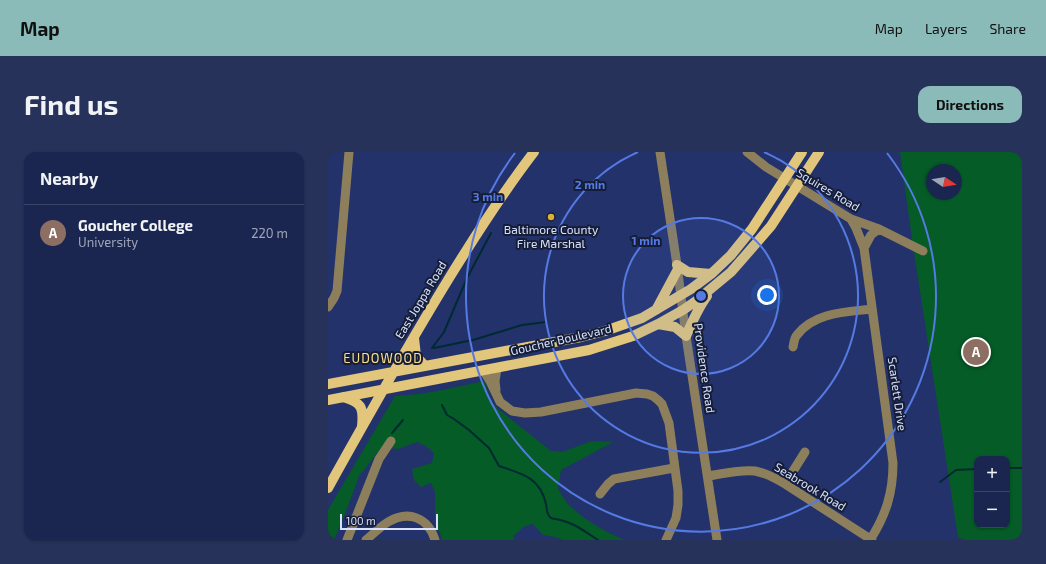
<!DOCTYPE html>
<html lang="en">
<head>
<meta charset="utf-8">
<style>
  :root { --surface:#1a2650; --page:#27325a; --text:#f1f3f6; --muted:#9fa5b7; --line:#384367; --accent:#8bbbb9 }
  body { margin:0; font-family:"Exo 2",sans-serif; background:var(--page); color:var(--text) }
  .controls { position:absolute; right:12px; bottom:12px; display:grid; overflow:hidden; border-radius:8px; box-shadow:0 1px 3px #0004 }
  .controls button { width:36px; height:36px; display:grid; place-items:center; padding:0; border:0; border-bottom:1px solid var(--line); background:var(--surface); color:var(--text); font:20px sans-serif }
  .compass { position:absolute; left:598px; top:12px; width:36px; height:36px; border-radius:50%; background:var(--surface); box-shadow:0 1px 3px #0004; rotate:102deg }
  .scale { position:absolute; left:12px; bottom:10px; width:98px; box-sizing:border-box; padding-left:4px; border:2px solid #d7e1fd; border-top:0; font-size:11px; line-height:14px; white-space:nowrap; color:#d7e1fd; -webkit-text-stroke:3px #151d37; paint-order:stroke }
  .you { position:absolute; left:439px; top:143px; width:14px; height:14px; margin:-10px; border:3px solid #fff; border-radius:50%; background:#1a73e8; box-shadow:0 0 0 6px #1a73e833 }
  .badge { display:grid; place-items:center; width:26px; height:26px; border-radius:50%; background:var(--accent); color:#fff; font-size:13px; font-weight:700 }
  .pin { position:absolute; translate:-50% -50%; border:2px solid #fff; box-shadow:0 1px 4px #0006 }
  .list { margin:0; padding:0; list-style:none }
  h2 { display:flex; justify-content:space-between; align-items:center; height:52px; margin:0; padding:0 16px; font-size:17px }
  h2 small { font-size:13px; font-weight:400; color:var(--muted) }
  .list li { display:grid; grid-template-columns:26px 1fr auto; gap:12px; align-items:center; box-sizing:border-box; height:56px; padding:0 16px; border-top:1px solid var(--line) }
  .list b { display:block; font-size:15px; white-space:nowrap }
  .list p { margin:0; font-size:13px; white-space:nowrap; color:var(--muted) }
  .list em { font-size:13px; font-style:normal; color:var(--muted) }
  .map { position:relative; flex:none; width:694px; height:388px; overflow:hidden; border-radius:12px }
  header { display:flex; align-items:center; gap:24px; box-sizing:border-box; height:56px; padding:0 20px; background:var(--accent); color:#111 }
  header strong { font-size:19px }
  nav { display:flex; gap:22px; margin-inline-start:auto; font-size:14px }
  .intro { display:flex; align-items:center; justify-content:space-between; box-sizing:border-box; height:96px; padding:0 24px }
  h1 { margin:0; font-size:28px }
  .button { padding:10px 18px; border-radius:12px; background:var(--accent); color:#111; font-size:14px; font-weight:700 }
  main { display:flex; gap:24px; padding:0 24px }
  aside { flex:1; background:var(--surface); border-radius:12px; box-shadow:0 1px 3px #0004 }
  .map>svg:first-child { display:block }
  .green { fill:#055c27; fill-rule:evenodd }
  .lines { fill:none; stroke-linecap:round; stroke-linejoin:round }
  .stream { stroke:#002a31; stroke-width:2 }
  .minor { stroke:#8d7f5c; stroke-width:9 }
  .major { stroke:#e2c67b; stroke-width:10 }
  .ring { fill:none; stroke:#557ae3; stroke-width:2 }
  .poi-dot { fill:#dcb233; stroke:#151d37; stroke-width:1.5 }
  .labels { text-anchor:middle; stroke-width:4; stroke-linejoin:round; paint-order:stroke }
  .street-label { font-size:12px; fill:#d7e1fd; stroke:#151d37 }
  .poi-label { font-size:12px; fill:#d7e1fd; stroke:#151d37 }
  .neighbourhood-label { font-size:13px; letter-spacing:1px; fill:#fbde92; stroke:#151d37 }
  .centre { fill:#557ae3; stroke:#151d37; stroke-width:2 }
  .ring-label { font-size:12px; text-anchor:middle; font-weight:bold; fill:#557ae3; stroke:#151d37; stroke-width:4; stroke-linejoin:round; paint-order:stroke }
</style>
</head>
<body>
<header>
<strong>Map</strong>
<nav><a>Map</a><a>Layers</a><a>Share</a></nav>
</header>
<div class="intro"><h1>Find us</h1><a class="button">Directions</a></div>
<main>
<aside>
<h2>Nearby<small></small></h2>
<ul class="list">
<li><span class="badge" style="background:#8d6e63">A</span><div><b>Goucher College</b><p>University</p></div><em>220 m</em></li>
</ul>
</aside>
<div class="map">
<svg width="694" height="388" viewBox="0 0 694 388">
  <rect width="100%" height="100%" fill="#23326b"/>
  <path class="green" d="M572 0H694V388H637L630 385 585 94ZM604 18H628V42H604ZM649 307H679V373H649Z
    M157 229 162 248 170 257 223 299 234 300 264 289 285 290 233 318 230 337C234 343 238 351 243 355 257 368 279 381 297 388H236L227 385 215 383 205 372 197 374 185 384 186 388H114L112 381 107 372V340L103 331 93 335 86 328 84 317 104 311 106 301 98 294 89 290 70 297 54 295 31 324 20 354 6 388H0V358L67 244C97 243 127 235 157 229Z"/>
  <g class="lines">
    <path class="stream" d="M104 196 116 180 139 126 163 81
      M106 196 145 188 194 173 218 170
      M114 253 119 263 126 267 141 278 161 296 171 314C194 322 212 325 218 352 219 357 218 362 223 366 225 367 229 367 232 368 237 369 242 371 246 373 254 377 262 383 270 388
      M64 281 75 268
      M679 316H694
      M612 330 628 318 649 317"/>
    <path class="minor" d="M332 0 349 113 358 184 389 388
      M419 0 438 15 523 67 551 77 595 99
      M523 67 528 76 536 96 565 311C565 341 558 363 542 388
      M536 96 543 83 551 77
      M0 155 6 146 9 139 21 0
      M465 195C466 191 466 186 469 183 486 160 519 160 544 157
      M155 218 162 229 172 250 184 259 197 261 213 260 308 241 319 242 325 244 330 248 334 252 341 271 350 339V353L348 366 338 388
      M168 238 167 229 169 216
      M380 324C395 322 412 317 427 319 438 321 447 326 457 332L544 388
      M457 332 477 300
      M272 342 280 332 286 327 346 316
      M19 388 51 307 63 289
      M38 388C45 382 52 375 60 370 80 358 100 365 107 388"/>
    <path class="major" d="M349 113 360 120 383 122
      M328 158 350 117
      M330 172 347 175 358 184C364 170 370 156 379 144
      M86 186 88 204 97 214
      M0 232 253 185 277 179 314 166 363 137 383 122 403 103 424 77 474 0
      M15 245C33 250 36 255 34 274
      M0 248 261 198 305 184 330 172 355 158 368 149 403 120 417 104 443 74 491 0
      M0 336C40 264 80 193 123 123 149 81 176 39 206 0"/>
  </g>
  <circle cx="373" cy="144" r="78" fill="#557ae3" fill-opacity=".12"/>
  <g class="ring">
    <circle cx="373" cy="144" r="78"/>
    <path d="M436 0A157 157 0 1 1 310 0"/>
    <path d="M559 1A235 235 0 1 1 187 1"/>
  </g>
  <circle class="poi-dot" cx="223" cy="65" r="4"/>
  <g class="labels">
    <g class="street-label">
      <text transform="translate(500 38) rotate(31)" y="4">Squires Road</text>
      <text transform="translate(93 148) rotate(-59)" y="4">East Joppa Road</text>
      <text transform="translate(233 188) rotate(-13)" y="4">Goucher Boulevard</text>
      <text transform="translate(376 216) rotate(82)" y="4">Providence Road</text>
      <text transform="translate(569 242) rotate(82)" y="4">Scarlett Drive</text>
      <text transform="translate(482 335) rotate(31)" y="4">Seabrook Road</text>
    </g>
    <g class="poi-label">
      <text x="223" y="82">Baltimore County<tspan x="223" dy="14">Fire Marshal</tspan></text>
    </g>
    <g class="neighbourhood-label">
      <text x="55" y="211">EUDOWOOD</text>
    </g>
  </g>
  <circle cx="373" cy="144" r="6" class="centre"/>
  <g class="ring-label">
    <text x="262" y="37">2 min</text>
    <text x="160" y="49">3 min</text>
    <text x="318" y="93">1 min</text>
  </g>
</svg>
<div class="controls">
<button>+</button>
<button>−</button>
</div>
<svg class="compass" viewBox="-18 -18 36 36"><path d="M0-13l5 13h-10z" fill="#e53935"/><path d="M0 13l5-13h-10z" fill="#9fa5b7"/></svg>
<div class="scale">100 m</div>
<div class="you"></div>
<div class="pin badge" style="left:648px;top:200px;background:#8d6e63">A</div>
</div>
</main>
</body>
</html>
